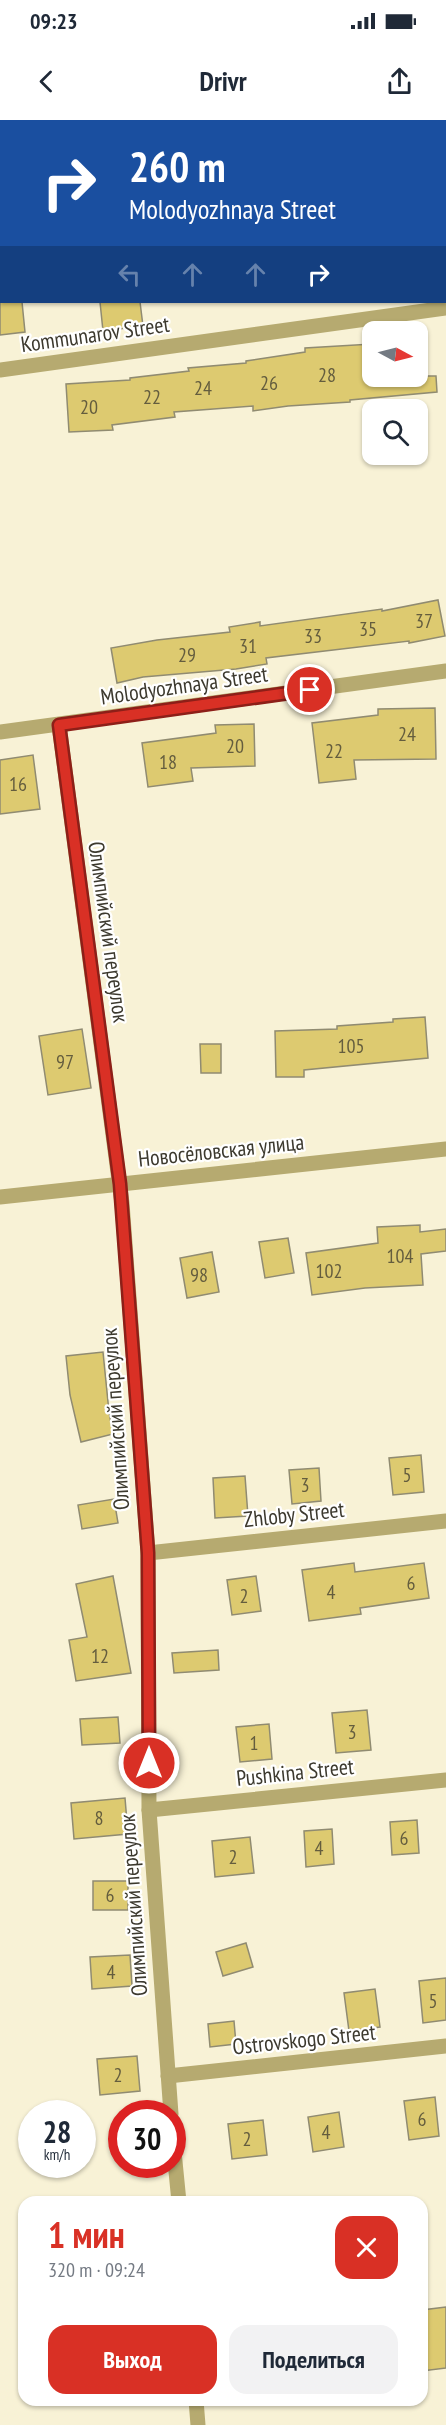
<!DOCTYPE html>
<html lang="ru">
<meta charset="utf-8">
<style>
:root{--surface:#fff;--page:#f2f2f3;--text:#1f2937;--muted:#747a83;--accent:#d93025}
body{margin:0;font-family:"PT Sans Narrow",sans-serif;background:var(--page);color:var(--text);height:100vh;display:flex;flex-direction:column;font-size:22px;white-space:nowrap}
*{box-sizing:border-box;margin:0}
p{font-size:20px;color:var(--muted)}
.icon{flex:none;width:33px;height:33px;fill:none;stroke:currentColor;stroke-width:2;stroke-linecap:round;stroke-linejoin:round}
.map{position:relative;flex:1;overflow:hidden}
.sheet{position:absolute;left:18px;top:2076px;width:410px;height:210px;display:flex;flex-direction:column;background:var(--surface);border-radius:18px;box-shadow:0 2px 4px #0004}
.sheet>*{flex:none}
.hud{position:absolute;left:0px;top:0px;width:447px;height:183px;box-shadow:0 2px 4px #0004;background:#1a4fa0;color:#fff;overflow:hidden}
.needle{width:39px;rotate:97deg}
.fabs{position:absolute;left:362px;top:201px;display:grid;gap:12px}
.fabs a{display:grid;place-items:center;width:66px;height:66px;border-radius:12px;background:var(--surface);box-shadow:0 2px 4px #0004;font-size:30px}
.speed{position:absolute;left:18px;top:1980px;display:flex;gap:12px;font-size:30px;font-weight:700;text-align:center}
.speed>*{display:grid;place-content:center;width:78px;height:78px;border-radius:50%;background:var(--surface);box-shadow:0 2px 4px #0004;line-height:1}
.speed small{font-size:15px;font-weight:400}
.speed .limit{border:9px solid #d22;background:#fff;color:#111}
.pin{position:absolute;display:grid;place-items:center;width:51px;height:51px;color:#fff;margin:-26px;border:3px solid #fff;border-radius:50%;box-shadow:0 2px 6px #0007}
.me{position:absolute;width:66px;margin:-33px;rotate:0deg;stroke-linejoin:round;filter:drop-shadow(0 0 4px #0008)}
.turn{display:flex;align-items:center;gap:21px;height:126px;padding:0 30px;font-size:27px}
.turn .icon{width:78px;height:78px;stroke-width:2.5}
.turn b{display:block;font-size:42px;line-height:51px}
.lanes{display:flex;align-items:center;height:57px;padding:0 30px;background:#0003;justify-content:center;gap:30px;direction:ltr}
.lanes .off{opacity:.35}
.round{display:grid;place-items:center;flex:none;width:63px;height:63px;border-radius:18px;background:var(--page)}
.overview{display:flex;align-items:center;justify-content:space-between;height:102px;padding:0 30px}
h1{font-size:36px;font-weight:600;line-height:45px;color:var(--accent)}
.button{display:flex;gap:12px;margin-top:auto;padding:12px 30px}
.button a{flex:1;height:69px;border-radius:18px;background:var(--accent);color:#fff;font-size:24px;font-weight:600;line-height:69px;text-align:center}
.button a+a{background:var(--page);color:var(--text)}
.status{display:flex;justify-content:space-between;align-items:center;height:42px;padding:0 30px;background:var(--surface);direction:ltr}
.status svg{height:16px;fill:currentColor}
header{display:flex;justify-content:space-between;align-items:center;height:78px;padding:0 30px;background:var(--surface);font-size:27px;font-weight:600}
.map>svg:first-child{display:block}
</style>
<div class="status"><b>09:23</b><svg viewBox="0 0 49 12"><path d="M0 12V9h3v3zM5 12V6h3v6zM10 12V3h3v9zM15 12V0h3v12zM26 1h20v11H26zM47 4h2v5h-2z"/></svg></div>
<header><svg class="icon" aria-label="back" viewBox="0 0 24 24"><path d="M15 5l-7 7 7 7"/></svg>Drivr<svg class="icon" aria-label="share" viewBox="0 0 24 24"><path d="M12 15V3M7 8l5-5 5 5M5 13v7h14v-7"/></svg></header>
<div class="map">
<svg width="446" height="2305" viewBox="0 0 446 2305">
<rect width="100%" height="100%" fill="#f8f2d6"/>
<g fill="#ddca70" stroke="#908b71" stroke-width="1.5">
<polygon points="0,182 22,182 25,212 0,215"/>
<polygon points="100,182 140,182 143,206 103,211"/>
<polygon points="372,224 372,256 436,256 437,272 350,280 350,282 288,286 253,291 253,286 174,292 175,297 112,305 113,310 69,312 66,264 130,260 130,258 189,251 188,248 246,243 246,241 305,232 305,228"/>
<polygon points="438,480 445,516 409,523 409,521 266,538 267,544 236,549 143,557 117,563 111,528 157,520 230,512 229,507 260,502 260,506 382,489 382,491"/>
<polygon points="435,588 436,639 354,640 356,659 319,663 312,603 378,595 378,589"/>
<polygon points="254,604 255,646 191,648 193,661 148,667 142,623 216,613 215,605"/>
<polygon points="33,635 40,689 0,694 0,640"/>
<polygon points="425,897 428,938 304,950 304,957 276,957 275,911 337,909 337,906 393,902 393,899"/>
<polygon points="82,909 91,968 48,975 39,916"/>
<polygon points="200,924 221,924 221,953 201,953"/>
<polygon points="420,1105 420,1112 446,1109 446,1131 421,1134 423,1165 365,1168 312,1175 306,1133 378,1123 377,1107"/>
<polygon points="288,1118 294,1153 265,1158 259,1122"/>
<polygon points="212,1132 219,1172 187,1178 180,1138"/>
<polygon points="103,1232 109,1292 113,1314 81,1322 70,1275 66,1236"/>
<polygon points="421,1335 424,1372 393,1375 389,1338"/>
<polygon points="319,1348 321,1381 292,1384 289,1350"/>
<polygon points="245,1356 248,1396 215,1398 213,1358"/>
<polygon points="114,1379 118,1403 82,1409 78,1385"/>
<polygon points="354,1443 355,1452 424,1443 429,1478 360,1488 361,1494 309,1501 302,1450"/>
<polygon points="113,1456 131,1553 76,1561 69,1520 87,1517 76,1464"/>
<polygon points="256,1456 261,1491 232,1495 227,1460"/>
<polygon points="218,1530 219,1550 174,1553 172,1533"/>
<polygon points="367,1590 371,1630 336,1633 332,1593"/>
<polygon points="118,1597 120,1623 82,1625 80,1599"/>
<polygon points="269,1604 272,1639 240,1642 236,1607"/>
<polygon points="125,1678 128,1714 74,1719 71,1683"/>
<polygon points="417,1700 419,1733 392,1735 390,1702"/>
<polygon points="332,1709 334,1744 306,1747 304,1711"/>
<polygon points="250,1717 254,1753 215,1757 212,1721"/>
<rect x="93" y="1761" width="35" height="29"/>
<polygon points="246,1823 253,1847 223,1856 216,1832"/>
<polygon points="130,1835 132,1866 92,1869 90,1837"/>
<polygon points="446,1858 446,1900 423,1903 419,1861"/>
<polygon points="375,1869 380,1907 349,1911 344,1873"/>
<polygon points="234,1901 236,1924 210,1927 208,1904"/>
<polygon points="137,1936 140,1971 100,1975 97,1939"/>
<polygon points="435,1977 439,2016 409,2020 404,1981"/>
<polygon points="339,1992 344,2027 313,2032 308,1997"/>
<polygon points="263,2000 267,2035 232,2039 228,2004"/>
<polygon points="446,2187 446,2248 422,2251 422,2190"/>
</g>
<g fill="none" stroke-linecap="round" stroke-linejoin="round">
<g stroke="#b6aa70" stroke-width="15">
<polyline points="0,250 446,188"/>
<polyline points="59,605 122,1083 148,1433 149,1690 171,1994"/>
<polyline points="0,612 446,551"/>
<polyline points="0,1077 446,1029"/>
<polyline points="148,1433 446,1401"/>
<polyline points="149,1690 446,1660"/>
<polyline points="168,1956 446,1926"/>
<polyline points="172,2011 179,2082"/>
<polyline points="196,2280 198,2305"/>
</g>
</g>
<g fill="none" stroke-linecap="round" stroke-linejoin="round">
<defs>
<polyline id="route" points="149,1643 148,1433 120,1064 59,605 310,570"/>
</defs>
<use href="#route" stroke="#8d1f18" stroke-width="15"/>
<use href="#route" stroke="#d93025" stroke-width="10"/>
</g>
<g text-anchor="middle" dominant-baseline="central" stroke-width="4.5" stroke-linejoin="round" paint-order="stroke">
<g font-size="20" fill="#645d3e">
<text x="327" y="255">28</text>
<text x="269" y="263">26</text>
<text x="203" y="268">24</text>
<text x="152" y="277">22</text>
<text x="89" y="287">20</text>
<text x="424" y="501">37</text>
<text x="368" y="509">35</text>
<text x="313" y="516">33</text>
<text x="248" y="526">31</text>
<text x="187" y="535">29</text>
<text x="407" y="614">24</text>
<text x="235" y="626">20</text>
<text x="334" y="631">22</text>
<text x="168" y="642">18</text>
<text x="18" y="664">16</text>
<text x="351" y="926">105</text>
<text x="65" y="942">97</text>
<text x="400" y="1136">104</text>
<text x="329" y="1151">102</text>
<text x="199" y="1155">98</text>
<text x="407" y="1355">5</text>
<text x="305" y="1365">3</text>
<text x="411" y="1463">6</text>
<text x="331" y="1472">4</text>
<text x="244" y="1476">2</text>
<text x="100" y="1536">12</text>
<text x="352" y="1612">3</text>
<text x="254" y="1623">1</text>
<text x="99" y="1698">8</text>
<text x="404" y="1718">6</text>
<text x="319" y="1728">4</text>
<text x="233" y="1737">2</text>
<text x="110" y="1775">6</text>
<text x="111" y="1852">4</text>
<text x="433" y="1881">5</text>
<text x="118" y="1955">2</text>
<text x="422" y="1999">6</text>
<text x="326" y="2012">4</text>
<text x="247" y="2019">2</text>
</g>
<g font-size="22" fill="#3c392e" stroke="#fff">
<text transform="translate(95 214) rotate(-8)">Kommunarov Street</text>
<text transform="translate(184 565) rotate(-8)">Molodyozhnaya Street</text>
<text transform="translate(109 812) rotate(82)">Олимпийский переулок</text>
<text transform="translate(221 1030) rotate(-6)">Новосёловская улица</text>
<text transform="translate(115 1299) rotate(-94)">Олимпийский переулок</text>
<text transform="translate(294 1394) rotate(-6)">Zhloby Street</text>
<text transform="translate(295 1652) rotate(-6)">Pushkina Street</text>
<text transform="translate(133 1785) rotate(-94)">Олимпийский переулок</text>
<text transform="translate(304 1919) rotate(-6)">Ostrovskogo Street</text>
</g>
</g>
</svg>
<div class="fabs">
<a><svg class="needle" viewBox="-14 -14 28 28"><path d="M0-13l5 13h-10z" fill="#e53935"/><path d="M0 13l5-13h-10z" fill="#747a83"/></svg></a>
<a><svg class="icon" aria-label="search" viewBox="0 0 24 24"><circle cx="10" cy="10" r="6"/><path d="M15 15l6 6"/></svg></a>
</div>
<div class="speed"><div>28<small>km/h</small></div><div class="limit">30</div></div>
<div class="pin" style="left:310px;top:570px;background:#d93025"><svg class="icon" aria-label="arrive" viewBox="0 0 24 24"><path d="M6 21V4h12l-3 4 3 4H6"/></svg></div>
<svg class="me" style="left:149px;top:1643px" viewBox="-20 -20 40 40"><circle r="17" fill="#d93025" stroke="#fff" stroke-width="3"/><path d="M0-11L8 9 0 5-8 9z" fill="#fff"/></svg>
<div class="hud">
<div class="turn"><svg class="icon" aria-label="right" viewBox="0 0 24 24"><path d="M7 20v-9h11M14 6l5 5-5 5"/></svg><div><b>260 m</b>Molodyozhnaya Street</div></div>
<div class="lanes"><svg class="icon off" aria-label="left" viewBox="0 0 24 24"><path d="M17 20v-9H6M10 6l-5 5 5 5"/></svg><svg class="icon off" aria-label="ahead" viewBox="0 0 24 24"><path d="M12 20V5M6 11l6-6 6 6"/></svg><svg class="icon off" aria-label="ahead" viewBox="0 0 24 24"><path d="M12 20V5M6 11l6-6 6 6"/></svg><svg class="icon" aria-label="right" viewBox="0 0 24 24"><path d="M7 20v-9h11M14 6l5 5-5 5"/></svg></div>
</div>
<section class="sheet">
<div class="overview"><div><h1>1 мин</h1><p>320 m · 09:24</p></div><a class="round" style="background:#d93025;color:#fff"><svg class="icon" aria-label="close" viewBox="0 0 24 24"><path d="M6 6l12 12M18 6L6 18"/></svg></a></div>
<div class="button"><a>Выход</a><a>Поделиться</a></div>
</section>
</div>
